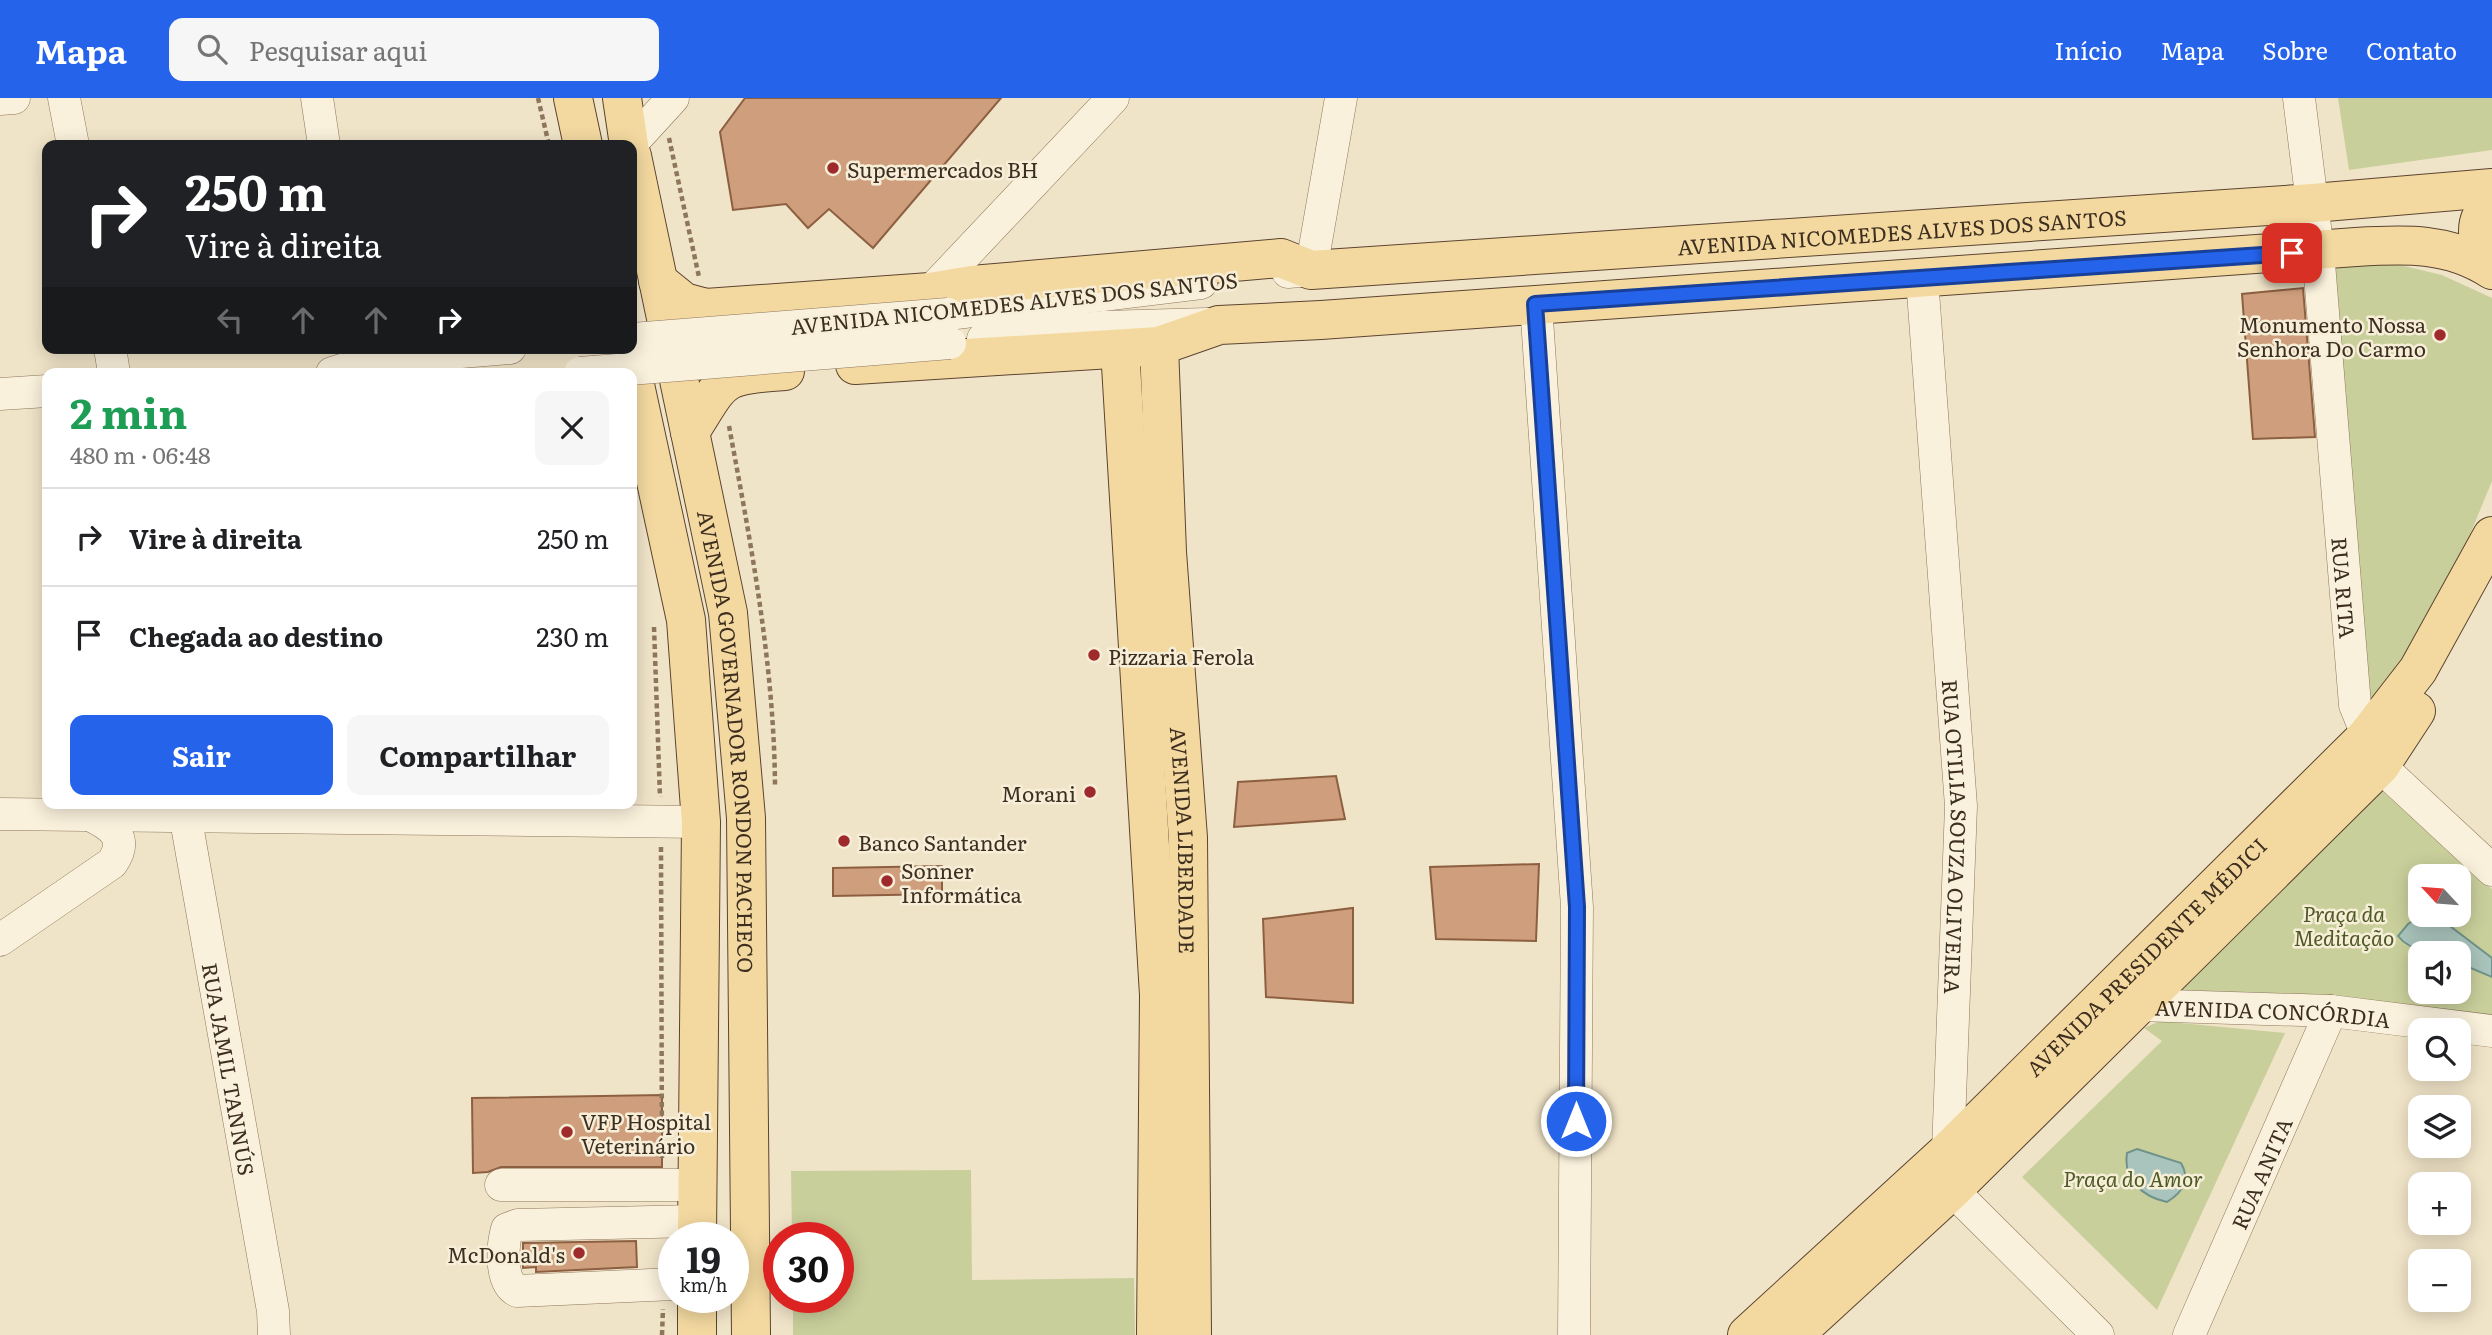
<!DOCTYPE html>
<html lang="pt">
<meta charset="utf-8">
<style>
:root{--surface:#fff;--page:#f6f6f6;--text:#202124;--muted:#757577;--line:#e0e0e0;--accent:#2563eb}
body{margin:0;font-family:Literata,serif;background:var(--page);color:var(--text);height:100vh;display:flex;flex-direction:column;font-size:26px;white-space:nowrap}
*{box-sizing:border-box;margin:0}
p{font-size:23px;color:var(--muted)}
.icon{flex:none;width:38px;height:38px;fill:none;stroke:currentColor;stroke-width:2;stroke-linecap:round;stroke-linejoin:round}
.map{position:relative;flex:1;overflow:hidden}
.side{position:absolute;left:42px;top:270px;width:595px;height:441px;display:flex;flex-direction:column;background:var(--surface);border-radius:14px;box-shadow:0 4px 18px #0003}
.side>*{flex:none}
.top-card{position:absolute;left:42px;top:42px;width:595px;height:214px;border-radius:14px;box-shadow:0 4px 18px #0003;background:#202124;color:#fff;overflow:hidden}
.needle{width:46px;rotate:296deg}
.fabs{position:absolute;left:2408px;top:766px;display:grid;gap:14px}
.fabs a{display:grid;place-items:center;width:63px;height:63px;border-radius:14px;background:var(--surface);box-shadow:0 4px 18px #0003;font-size:35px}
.speed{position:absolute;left:658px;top:1124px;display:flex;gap:14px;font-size:35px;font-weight:700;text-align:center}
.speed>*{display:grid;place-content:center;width:91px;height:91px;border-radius:50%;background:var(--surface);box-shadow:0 4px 18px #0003;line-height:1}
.speed small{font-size:18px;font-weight:400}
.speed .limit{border:10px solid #d22;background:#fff;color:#111}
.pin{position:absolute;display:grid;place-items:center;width:60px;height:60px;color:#fff;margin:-30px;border-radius:14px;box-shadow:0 4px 10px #0006}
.me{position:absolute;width:77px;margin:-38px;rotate:0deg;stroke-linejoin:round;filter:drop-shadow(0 0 5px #0008)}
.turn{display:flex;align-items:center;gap:24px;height:147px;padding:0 28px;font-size:32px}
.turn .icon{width:91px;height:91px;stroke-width:2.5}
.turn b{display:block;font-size:49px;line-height:60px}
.lanes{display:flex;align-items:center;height:66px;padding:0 28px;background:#0003;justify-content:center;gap:35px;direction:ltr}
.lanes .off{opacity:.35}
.round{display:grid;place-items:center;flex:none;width:74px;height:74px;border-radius:14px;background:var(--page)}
.overview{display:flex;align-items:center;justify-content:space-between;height:119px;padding:0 28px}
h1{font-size:42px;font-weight:700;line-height:52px;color:#1e9e55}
.action{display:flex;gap:14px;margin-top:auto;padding:14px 28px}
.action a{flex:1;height:80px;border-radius:14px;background:var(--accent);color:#fff;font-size:28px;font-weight:700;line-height:80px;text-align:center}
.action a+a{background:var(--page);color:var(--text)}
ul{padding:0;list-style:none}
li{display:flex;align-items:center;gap:21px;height:98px;padding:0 28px;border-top:2px solid var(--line)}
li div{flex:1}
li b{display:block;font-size:26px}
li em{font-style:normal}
header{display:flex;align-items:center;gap:42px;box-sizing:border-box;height:98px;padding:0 35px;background:var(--accent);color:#fff}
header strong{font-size:33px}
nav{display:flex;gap:38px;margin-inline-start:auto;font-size:24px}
.search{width:490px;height:63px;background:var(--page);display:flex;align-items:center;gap:18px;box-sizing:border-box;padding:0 24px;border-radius:14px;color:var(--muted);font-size:26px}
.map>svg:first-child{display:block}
</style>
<header>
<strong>Mapa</strong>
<div class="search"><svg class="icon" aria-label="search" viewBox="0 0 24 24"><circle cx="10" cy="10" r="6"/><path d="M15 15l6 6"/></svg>Pesquisar aqui</div>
<nav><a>Início</a><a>Mapa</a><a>Sobre</a><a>Contato</a></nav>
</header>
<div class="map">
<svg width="2492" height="1237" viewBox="0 0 2492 1237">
<rect width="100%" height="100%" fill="#f0e4c8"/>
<g fill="#c9cf9b" fill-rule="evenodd">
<polygon points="2338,0 2492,0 2492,52 2349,72"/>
<polygon points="2396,166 2442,177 2492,200 2492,383 2462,456 2411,554 2373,600 2367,595 2335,168"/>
<path d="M2377,688L2492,791V922L2154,899ZM2420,779H2459V817H2420ZM2420,856H2459V894H2420Z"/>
<polygon points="2160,923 2285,935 2157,1212 2022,1079 2162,943 2144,930"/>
<polygon points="971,1072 972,1182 1134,1180 1135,1237 793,1237 793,1199 838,1199 838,1139 792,1139 791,1073"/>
</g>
<g fill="#a9c4bc" stroke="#6f938a" stroke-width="2">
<path d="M2422,817L2438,819L2492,860V879L2459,865V856C2439,856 2411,855 2398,838L2408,826Z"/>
<path d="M2137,1051L2181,1065C2191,1082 2183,1094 2167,1104C2143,1099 2123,1082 2127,1055Z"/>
</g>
<g fill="#cf9f7d" stroke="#8d5f41" stroke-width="2">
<polygon points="745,0 1001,0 873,150 829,111 808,130 786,106 733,112 720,34"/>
<polygon points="2303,190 2315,339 2253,341 2242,196"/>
<polygon points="1336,678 1345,721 1234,729 1238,684"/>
<polygon points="1539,766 1536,843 1436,841 1430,769"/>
<polygon points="942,768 942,796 833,798 833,770"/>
<polygon points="1353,810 1353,905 1266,899 1263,821"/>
<polygon points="662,997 662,1069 501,1069 488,1074 473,1075 472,1000"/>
<polygon points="636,1143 637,1169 536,1174 536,1169 523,1170 523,1145"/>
</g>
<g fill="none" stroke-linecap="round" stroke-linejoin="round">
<defs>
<g id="minor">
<polyline points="64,0 73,47"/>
<polyline points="317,0 324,47"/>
<path id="s1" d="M2299,0L2318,153L2355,607L2380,668L2492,772"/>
<polyline points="0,1 14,0"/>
<polyline points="630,47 673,0"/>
<polyline points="1288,174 1311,172 1341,0"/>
<path id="s2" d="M1922,180L1961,708L1948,1053L1952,1092L2098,1237"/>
<polyline points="930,194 1113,0"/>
<polyline points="1536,206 1577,809 1574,1237"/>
<polyline points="948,216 1201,185"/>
<polyline points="983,241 1104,229 1207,226"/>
<polyline points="110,250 114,275"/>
<polyline points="332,275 377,261 510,250"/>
<polyline points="0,296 47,293"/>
<path id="s3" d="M183,705L273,1213L274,1237"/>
<polyline points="0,716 701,724"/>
<path d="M0,842L112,765C129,740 113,728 90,717"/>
<path id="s4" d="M2137,907L2331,913L2492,933"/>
<polyline points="501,1087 697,1087"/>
<path d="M674,1186L517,1193C500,1184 502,1149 507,1131L518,1127L697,1123"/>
<path id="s5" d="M2189,1237L2331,913"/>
</g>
<g id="major">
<polyline points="573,0 583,47"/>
<polyline points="622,0 629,47"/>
<path id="s6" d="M632,58L728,515L746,720L751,1237"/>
<path d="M2492,106C2470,122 2477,149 2492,167"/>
<path id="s7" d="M658,183L684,204L706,210L930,194L972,187L1281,160L1311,172L2313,105L2492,90"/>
<path id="s8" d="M1159,248L1167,454L1188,740L1192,1237"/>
<polyline points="627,250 686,522 701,724 697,1139"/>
<polyline points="1120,251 1159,897 1156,1237"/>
<path d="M855,267L1159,248L1219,227L1321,222L2356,149C2405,146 2449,144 2492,172"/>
<path d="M690,334C725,279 718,278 785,273"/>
<polyline points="697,1199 697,1237"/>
<path id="s9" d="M1747,1237L1948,1053L2366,639L2418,572L2492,438"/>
<polyline points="1794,1237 1952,1092 2380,668 2416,613"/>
</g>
</defs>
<use href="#minor" stroke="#8d765c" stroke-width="33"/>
<use href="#major" stroke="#5b4430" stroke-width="40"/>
<g stroke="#8d765c" stroke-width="4.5" stroke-dasharray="5 3.5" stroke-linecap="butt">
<polyline points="538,0 549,47"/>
<polyline points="669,40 699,179"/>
<path d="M729,328C751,446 774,567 775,687"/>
<polyline points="654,529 660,699"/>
<polyline points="661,749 662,1063"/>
<polyline points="662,1237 663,1211"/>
</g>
<use href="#minor" stroke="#faf1dc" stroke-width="32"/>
<use href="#major" stroke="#f3d9a0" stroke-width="38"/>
<defs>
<g id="minor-bridge">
<polyline points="632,241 948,216"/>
<polyline points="580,275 950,245"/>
</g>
</defs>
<use href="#minor-bridge" stroke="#8d765c" stroke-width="33" stroke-linecap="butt"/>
<use href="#minor-bridge" stroke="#faf1dc" stroke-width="32"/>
</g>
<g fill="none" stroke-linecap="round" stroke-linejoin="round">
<defs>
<polyline id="route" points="1576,1023 1577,809 1535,206 2292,155"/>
</defs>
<use href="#route" stroke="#184099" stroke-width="18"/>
<use href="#route" stroke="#2563eb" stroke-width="12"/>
</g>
<g fill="#9e2a2b" stroke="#f7eed8" stroke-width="2.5">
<circle cx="833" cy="70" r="7"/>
<circle cx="2440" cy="237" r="7"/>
<circle cx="1094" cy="557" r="7"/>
<circle cx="1090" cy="694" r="7"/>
<circle cx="844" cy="743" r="7"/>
<circle cx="887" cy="783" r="7"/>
<circle cx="567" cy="1034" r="7"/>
<circle cx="579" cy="1155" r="7"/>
</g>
<g text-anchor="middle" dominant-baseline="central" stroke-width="5" stroke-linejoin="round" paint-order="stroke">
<g font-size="21" fill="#3d2e20" stroke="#f7eed8" text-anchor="start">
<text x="847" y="70">Supermercados BH</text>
<text x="2426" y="225" text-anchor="end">Monumento Nossa<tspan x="2426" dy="24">Senhora Do Carmo</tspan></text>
<text x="1108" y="557">Pizzaria Ferola</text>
<text x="1076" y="694" text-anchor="end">Morani</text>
<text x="858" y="743">Banco Santander</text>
<text x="901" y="771">Sonner<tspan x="901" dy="24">Informática</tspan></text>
<text x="581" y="1022">VFP Hospital<tspan x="581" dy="24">Veterinário</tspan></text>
<text x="565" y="1155" text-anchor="end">McDonald's</text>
</g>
<g font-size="21" fill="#3d2e20" stroke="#f7eed8">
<text stroke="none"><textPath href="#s7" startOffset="1258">AVENIDA NICOMEDES ALVES DOS SANTOS</textPath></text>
<text transform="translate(1014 204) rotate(-6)">AVENIDA NICOMEDES ALVES DOS SANTOS</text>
<text stroke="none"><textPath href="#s1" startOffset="492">RUA RITA</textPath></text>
<text stroke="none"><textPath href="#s6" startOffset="595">AVENIDA GOVERNADOR RONDON PACHECO</textPath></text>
<text stroke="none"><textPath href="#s2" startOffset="560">RUA OTILIA SOUZA OLIVEIRA</textPath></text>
<text stroke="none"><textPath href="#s8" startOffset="495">AVENIDA LIBERDADE</textPath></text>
<text stroke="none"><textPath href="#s9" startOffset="550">AVENIDA PRESIDENTE MÉDICI</textPath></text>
<text stroke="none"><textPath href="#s4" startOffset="136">AVENIDA CONCÓRDIA</textPath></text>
<text stroke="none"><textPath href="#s3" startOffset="270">RUA JAMIL TANNÚS</textPath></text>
<text stroke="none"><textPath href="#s5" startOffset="177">RUA ANITA</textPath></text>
</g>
<g font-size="21" font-style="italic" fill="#4d5a26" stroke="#f7eed8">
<text x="2344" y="814">Praça da<tspan x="2344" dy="24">Meditação</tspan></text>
<text x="2133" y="1079">Praça do Amor</text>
</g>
</g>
</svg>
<div class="fabs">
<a><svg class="needle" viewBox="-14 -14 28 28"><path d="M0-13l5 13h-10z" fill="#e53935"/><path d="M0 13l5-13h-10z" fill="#757577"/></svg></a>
<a><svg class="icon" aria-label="sound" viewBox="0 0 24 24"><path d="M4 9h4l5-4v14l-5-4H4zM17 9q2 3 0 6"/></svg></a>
<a><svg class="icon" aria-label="search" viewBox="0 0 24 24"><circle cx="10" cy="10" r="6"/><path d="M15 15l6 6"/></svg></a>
<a><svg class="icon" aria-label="layers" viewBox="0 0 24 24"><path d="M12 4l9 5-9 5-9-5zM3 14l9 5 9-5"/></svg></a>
<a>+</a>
<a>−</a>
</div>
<div class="speed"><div>19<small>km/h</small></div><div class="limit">30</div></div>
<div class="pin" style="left:2292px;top:155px;background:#d93025"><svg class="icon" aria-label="arrive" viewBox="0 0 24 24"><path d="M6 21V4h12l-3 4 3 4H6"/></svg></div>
<svg class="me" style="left:1576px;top:1023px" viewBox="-20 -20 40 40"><circle r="17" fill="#2563eb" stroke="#fff" stroke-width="3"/><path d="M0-11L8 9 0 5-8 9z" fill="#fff"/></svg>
<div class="top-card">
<div class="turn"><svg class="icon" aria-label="right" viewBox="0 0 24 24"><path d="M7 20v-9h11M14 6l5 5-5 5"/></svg><div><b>250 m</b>Vire à direita</div></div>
<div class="lanes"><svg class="icon off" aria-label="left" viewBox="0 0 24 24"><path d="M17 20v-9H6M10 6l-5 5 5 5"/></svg><svg class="icon off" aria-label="ahead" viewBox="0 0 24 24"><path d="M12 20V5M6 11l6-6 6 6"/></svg><svg class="icon off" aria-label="ahead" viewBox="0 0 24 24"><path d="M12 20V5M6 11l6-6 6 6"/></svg><svg class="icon" aria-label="right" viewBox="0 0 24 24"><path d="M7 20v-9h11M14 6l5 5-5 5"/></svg></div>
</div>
<section class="side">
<div class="overview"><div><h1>2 min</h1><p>480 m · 06:48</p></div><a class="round"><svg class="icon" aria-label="close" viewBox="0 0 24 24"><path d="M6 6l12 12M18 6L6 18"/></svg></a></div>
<ul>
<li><svg class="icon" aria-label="right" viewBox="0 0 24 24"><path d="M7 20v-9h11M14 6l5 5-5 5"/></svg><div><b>Vire à direita</b></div><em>250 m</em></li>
<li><svg class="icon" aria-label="arrive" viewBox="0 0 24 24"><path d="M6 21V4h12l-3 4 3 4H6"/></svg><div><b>Chegada ao destino</b></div><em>230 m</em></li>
</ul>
<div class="action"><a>Sair</a><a>Compartilhar</a></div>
</section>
</div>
